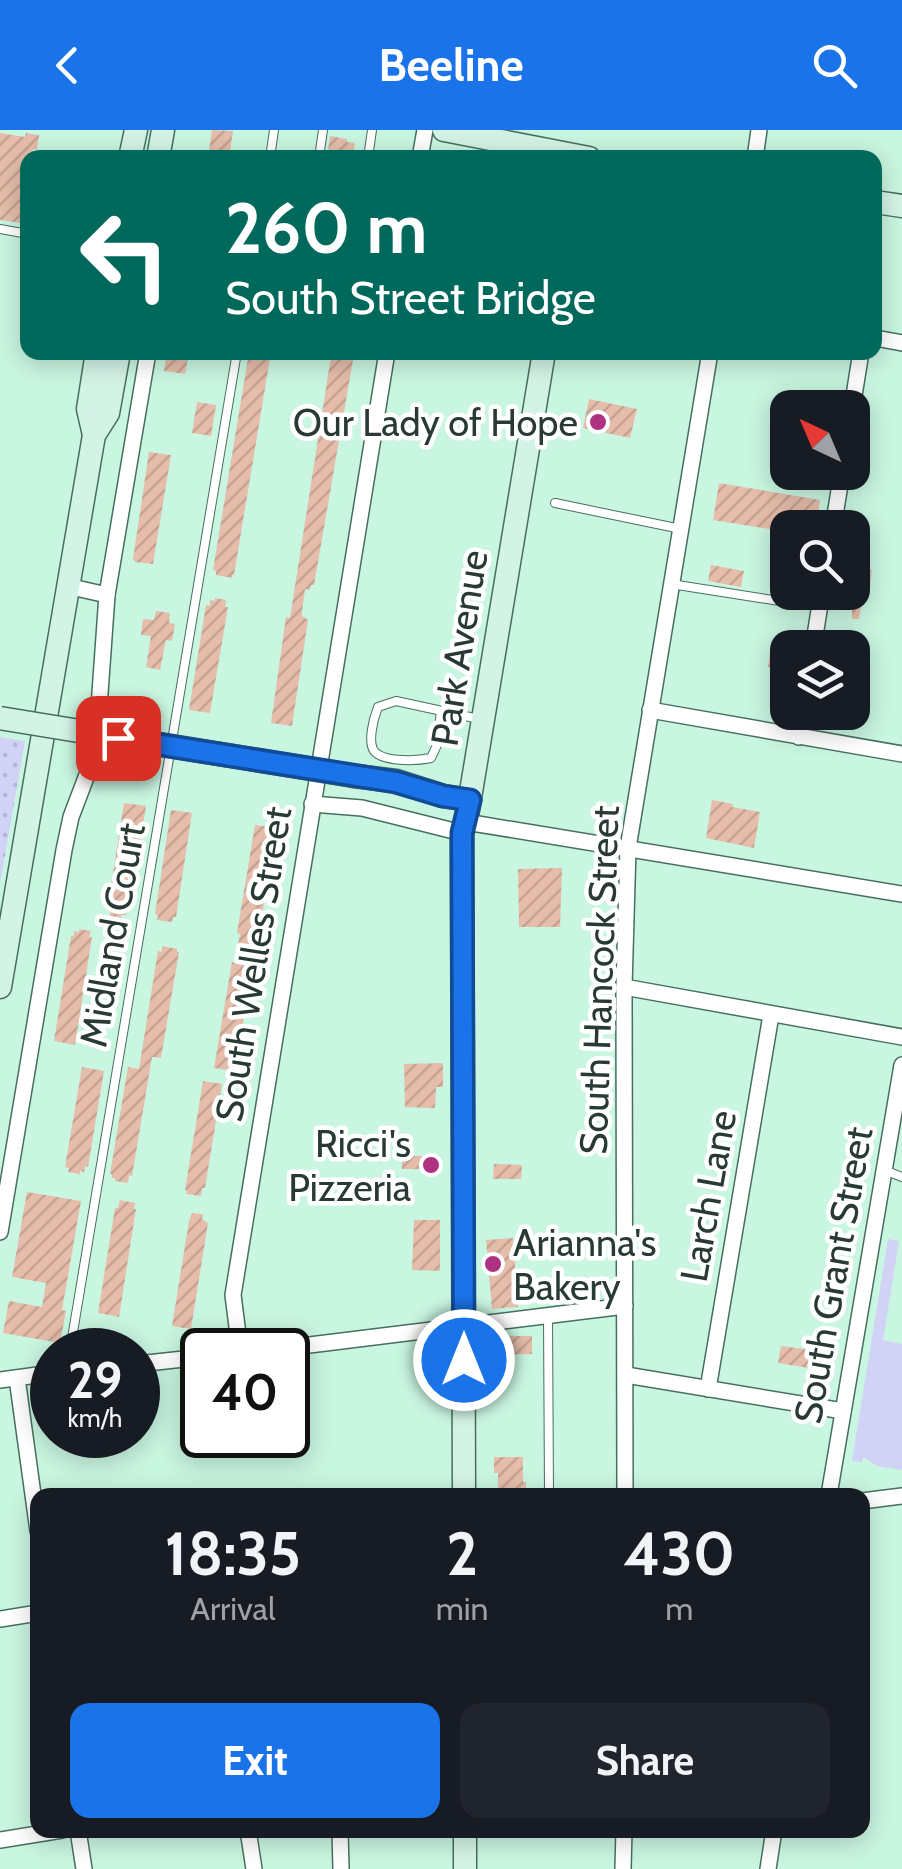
<!DOCTYPE html>
<style>
:root{--surface:#171b24;--page:#20242c;--text:#f1f3f6;--muted:#9ea1a6;--accent:#1a73e8}
body{margin:0;font-family:Cabin,sans-serif;background:var(--page);color:var(--text);height:100vh;display:flex;flex-direction:column;font-size:38px;white-space:nowrap}
*{box-sizing:border-box;margin:0}
p{font-size:32px;color:var(--muted)}
.icon{flex:none;width:55px;height:55px;fill:none;stroke:currentColor;stroke-width:2;stroke-linecap:round;stroke-linejoin:round}
.map{position:relative;flex:1;overflow:hidden}
.panel{position:absolute;left:30px;top:1358px;width:840px;height:350px;display:flex;flex-direction:column;background:var(--surface);border-radius:20px;box-shadow:0 5px 25px #0003}
.panel>*{flex:none}
.top-card{position:absolute;left:20px;top:20px;width:862px;height:210px;border-radius:20px;box-shadow:0 5px 25px #0003;background:#00695c;color:#fff;overflow:hidden}
.needle{width:65px;rotate:316deg}
.controls{position:absolute;left:770px;top:260px;display:grid;gap:20px}
.controls a{display:grid;place-items:center;width:100px;height:100px;border-radius:20px;background:var(--surface);box-shadow:0 5px 25px #0003;font-size:50px}
.speed{position:absolute;left:30px;top:1198px;display:flex;gap:20px;font-size:50px;font-weight:700;text-align:center}
.speed>*{display:grid;place-content:center;width:130px;height:130px;border-radius:50%;background:var(--surface);box-shadow:0 5px 25px #0003;line-height:1}
.speed small{font-size:25px;font-weight:400}
.speed .limit{border:5px solid #111;border-radius:15px;background:#fff;color:#111}
.pin{position:absolute;display:grid;place-items:center;width:85px;height:85px;color:#fff;margin:-42px;border-radius:20px;box-shadow:0 5px 15px #0006}
.me{position:absolute;width:110px;margin:-55px;rotate:0deg;stroke-linejoin:round;filter:drop-shadow(0 0 8px #0008)}
.turn{display:flex;align-items:center;gap:35px;height:210px;padding:0 40px;font-size:45px}
.turn .icon{width:130px;height:130px;stroke-width:2.5}
.turn b{display:block;font-size:70px;line-height:85px}
.eta{display:flex;justify-content:space-evenly;align-items:center;height:170px;text-align:center}
.eta b{font-size:60px;font-weight:800;line-height:70px}
.button{display:flex;gap:20px;margin-top:auto;padding:20px 40px}
.button a{flex:1;height:115px;border-radius:20px;background:var(--accent);color:#fff;font-size:40px;font-weight:800;line-height:115px;text-align:center}
.button a+a{background:var(--page);color:var(--text)}
header{display:flex;justify-content:space-between;align-items:center;height:130px;padding:0 40px;background:var(--accent);color:#fff;font-size:45px;font-weight:800}
.map>svg:first-child{display:block}
</style>
<header><svg class="icon" aria-label="back" viewBox="0 0 24 24"><path d="M15 5l-7 7 7 7"/></svg>Beeline<svg class="icon" aria-label="search" viewBox="0 0 24 24"><circle cx="10" cy="10" r="6"/><path d="M15 15l6 6"/></svg></header>
<div class="map">
<svg width="902" height="1739" viewBox="0 0 902 1739">
<defs>
<pattern id="park-dots" width="8" height="8" patternUnits="userSpaceOnUse" patternTransform="scale(2.5)"><rect width="8" height="8" fill="#d2d2f7"/><path d="M2 2h.1M6 6h.1" fill="none" stroke="#b4b5d4" stroke-width="1.8" stroke-linecap="round"/></pattern>
<pattern id="building-hatch" width="6" height="6" patternUnits="userSpaceOnUse" patternTransform="scale(2.5)"><rect width="6" height="6" fill="#e6bdaa"/><path d="M-1 1l2-2M0 6l6-6M5 7l2-2" fill="none" stroke="#c5a393"/></pattern>
</defs>
<rect width="100%" height="100%" fill="#c9f6e1"/>
<polygon fill="#d2d2f7" points="888,1109 899,1111 883,1210 902,1214 902,1340 877,1336 863,1327 862,1332 852,1331"/>
<polygon fill="url(#park-dots)" points="0,607 25,611 0,754"/>
<g fill="url(#building-hatch)">
<polygon points="212,0 233,1 229,28 208,28"/>
<polygon points="0,3 25,7 26,3 39,5 37,20 33,19 32,28 28,28 28,52 21,93 0,90"/>
<polygon points="330,6 347,9 347,12 355,13 352,28 327,28"/>
<polygon points="167,222 189,222 185,244 164,241"/>
<polygon points="249,222 271,222 234,445 232,445 232,448 216,445 216,441 213,440"/>
<polygon points="334,222 347,222 347,225 350,225 350,229 353,230 314,455 311,455 310,460 305,459 302,482 302,486 308,490 292,596 271,593 286,487 290,488 331,226 334,226"/>
<polygon points="589,269 637,279 630,308 583,298"/>
<polygon points="197,272 216,275 211,306 192,303"/>
<polygon points="149,322 171,325 153,434 135,432 133,429"/>
<polygon points="719,353 820,370 816,398 788,398 788,402 713,390"/>
<polygon points="711,435 744,441 741,457 708,451"/>
<polygon points="852,437 872,440 870,453 865,452 859,489 852,489 852,474 832,471 833,462 852,462"/>
<polygon points="215,468 226,470 225,477 228,477 210,583 189,580 206,475 210,476 210,470 215,471"/>
<polygon points="156,481 170,483 169,493 175,494 172,511 166,510 160,540 146,537 151,506 141,505 143,489 154,490"/>
<polygon points="771,516 788,518 788,540 768,537"/>
<polygon points="712,670 733,674 732,677 760,682 754,718 706,708"/>
<polygon points="124,673 146,676 129,780 127,780 126,785 121,785 121,788 110,786 110,781 107,781"/>
<polygon points="171,680 192,683 176,787 173,787 172,792 157,790 158,785 155,784"/>
<polygon points="255,695 277,698 259,802 256,802 255,807 251,807 247,831 253,834 235,941 214,938 232,832 235,833 240,804 237,803"/>
<polygon points="562,738 560,797 519,797 518,739"/>
<polygon points="79,799 91,801 89,807 92,807 75,915 54,911 71,806 74,806 74,801 79,802"/>
<polygon points="162,816 177,819 177,822 179,822 161,928 152,927 132,1046 129,1045 128,1053 115,1051 115,1048 112,1048 112,1044 110,1044 128,937 139,939 158,821 162,822"/>
<polygon points="443,933 443,957 436,957 435,978 405,977 404,934"/>
<polygon points="82,937 104,941 88,1037 85,1036 84,1042 80,1041 80,1044 68,1042 69,1038 65,1037"/>
<polygon points="203,951 222,954 205,1058 202,1058 201,1066 186,1064 187,1060 185,1060"/>
<rect x="402" y="1026" width="38" height="13"/>
<polygon points="494,1034 522,1035 521,1049 493,1049"/>
<polygon points="27,1062 81,1071 62,1180 66,1181 60,1213 3,1203 9,1171 42,1177 46,1153 12,1147"/>
<polygon points="120,1070 135,1073 134,1079 136,1079 119,1187 98,1183 115,1078 118,1078"/>
<polygon points="192,1083 203,1084 202,1089 208,1093 191,1199 172,1196 189,1091"/>
<polygon points="414,1090 440,1090 440,1141 412,1140"/>
<polygon points="513,1108 518,1177 492,1179 486,1110"/>
<polygon points="500,1206 532,1206 532,1224 500,1225"/>
<polygon points="781,1216 819,1221 815,1239 778,1233"/>
<polygon points="494,1327 523,1327 523,1352 526,1352 526,1365 498,1365 498,1343 494,1343"/>
</g>
<g fill="none" stroke-linecap="round" stroke-linejoin="round">
<defs>
<g id="lane">
<polyline points="270,28 274,0"/>
<polyline points="319,28 323,0"/>
<polyline points="368,28 372,0"/>
<polyline points="0,99 28,104"/>
<polyline points="555,373 681,399"/>
<polyline points="671,454 792,473"/>
<path d="M441,581L437,615L431,628C417,631 387,632 376,623C366,615 374,587 378,577L396,571L479,589"/>
<polyline points="884,1040 902,1047"/>
<polyline points="548,1185 549,1365"/>
<polyline points="70,1220 237,222"/>
</g>
<g id="street">
<polyline points="420,28 425,0"/>
<polyline points="755,28 759,0"/>
<polyline points="875,208 902,213"/>
<polyline points="852,278 861,222"/>
<polyline points="833,398 842,342"/>
<polyline points="67,456 107,465"/>
<polyline points="813,518 822,462"/>
<polyline points="650,580 902,624"/>
<polyline points="799,607 803,582"/>
<polyline points="312,674 362,678 462,703"/>
<polyline points="466,692 902,764"/>
<polyline points="624,857 902,907"/>
<polyline points="0,1102 64,720 71,687 93,629 98,591 107,465 148,222"/>
<polyline points="240,1220 233,1165 387,222"/>
<polyline points="269,1220 625,1176"/>
<polyline points="138,1234 202,1227"/>
<polyline points="626,1245 843,1281"/>
<polyline points="17,1248 38,1401"/>
<polyline points="0,1250 52,1243"/>
<polyline points="708,1259 771,885"/>
<polyline points="625,1365 624,857 628,718 710,222"/>
<polyline points="829,1365 902,935"/>
<polyline points="862,1371 902,1366"/>
<polyline points="0,1489 38,1483"/>
<polyline points="78,1700 84,1739"/>
<polyline points="248,1700 254,1739"/>
<polyline points="340,1700 341,1739"/>
<polyline points="0,1710 62,1700"/>
<polyline points="623,1739 624,1700"/>
<polyline points="768,1739 774,1700"/>
</g>
<g id="secondary">
<polyline points="444,0 589,28"/>
<polyline points="130,28 136,0"/>
<polyline points="158,28 163,0"/>
<polyline points="875,72 902,76"/>
<polyline points="94,305 88,279 97,222"/>
<polyline points="354,646 396,651 443,666 470,670"/>
<polyline points="0,857 94,305 108,283 119,222"/>
<polyline points="464,1365 462,703 466,692 544,222"/>
<polyline points="465,1700 465,1739"/>
</g>
</defs>
<use href="#lane" stroke="#466f5e" stroke-width="10"/>
<use href="#street" stroke="#466f5e" stroke-width="18"/>
<use href="#secondary" stroke="#466f5e" stroke-width="25"/>
<use href="#lane" stroke="#fff" stroke-width="8"/>
<use href="#street" stroke="#fff" stroke-width="15"/>
<use href="#secondary" stroke="#d4f3e7" stroke-width="22"/>
<defs>
<polyline id="secondary-bridge" points="0,588 354,646"/>
</defs>
<use href="#secondary-bridge" stroke="#466f5e" stroke-width="25" stroke-linecap="butt"/>
<use href="#secondary-bridge" stroke="#d4f3e7" stroke-width="22"/>
</g>
<g fill="none" stroke-linecap="round" stroke-linejoin="round">
<defs>
<polyline id="route" points="118,608 396,652 443,666 470,670 462,703 464,1230"/>
</defs>
<use href="#route" stroke="#114b97" stroke-width="25"/>
<use href="#route" stroke="#1a73e8" stroke-width="18"/>
</g>
<g fill="#af3181" stroke="#fff" stroke-width="4">
<circle cx="598" cy="292" r="10"/>
<circle cx="431" cy="1035" r="10"/>
<circle cx="493" cy="1134" r="10"/>
</g>
<g text-anchor="middle" dominant-baseline="central" stroke-width="9" stroke-linejoin="round" paint-order="stroke">
<g font-size="38" fill="#283a32" stroke="#fff" text-anchor="end">
<text x="578" y="292">Our Lady of Hope</text>
<text x="411" y="1013">Ricci's<tspan x="411" dy="44">Pizzeria</tspan></text>
<text x="513" y="1112" text-anchor="start">Arianna's<tspan x="513" dy="44">Bakery</tspan></text>
</g>
<g font-size="38" fill="#283a32" stroke="#fff">
<text transform="translate(459 518) rotate(-81)">Park Avenue</text>
<text transform="translate(112 805) rotate(-80)">Midland Court</text>
<text transform="translate(253 834) rotate(-81)">South Welles Street</text>
<text transform="translate(599 850) rotate(-88)">South Hancock Street</text>
<text transform="translate(708 1066) rotate(-80)">Larch Lane</text>
<text transform="translate(833 1145) rotate(-80)">South Grant Street</text>
</g>
</g>
</svg>
<div class="controls">
<a><svg class="needle" viewBox="-14 -14 28 28"><path d="M0-13l5 13h-10z" fill="#e53935"/><path d="M0 13l5-13h-10z" fill="#9ea1a6"/></svg></a>
<a><svg class="icon" aria-label="search" viewBox="0 0 24 24"><circle cx="10" cy="10" r="6"/><path d="M15 15l6 6"/></svg></a>
<a><svg class="icon" aria-label="layers" viewBox="0 0 24 24"><path d="M12 4l9 5-9 5-9-5zM3 14l9 5 9-5"/></svg></a>
</div>
<div class="speed"><div>29<small>km/h</small></div><div class="limit">40</div></div>
<div class="pin" style="left:118px;top:608px;background:#d93025"><svg class="icon" aria-label="arrive" viewBox="0 0 24 24"><path d="M6 21V4h12l-3 4 3 4H6"/></svg></div>
<svg class="me" style="left:464px;top:1230px" viewBox="-20 -20 40 40"><circle r="17" fill="#1a73e8" stroke="#fff" stroke-width="3"/><path d="M0-11L8 9 0 5-8 9z" fill="#fff"/></svg>
<div class="top-card">
<div class="turn"><svg class="icon" aria-label="left" viewBox="0 0 24 24"><path d="M17 20v-9H6M10 6l-5 5 5 5"/></svg><div><b>260 m</b>South Street Bridge</div></div>
</div>
<section class="panel">
<div class="eta">
<div><b>18:35</b><p>Arrival</p></div>
<div><b>2</b><p>min</p></div>
<div><b>430</b><p>m</p></div>
</div>
<div class="button"><a>Exit</a><a>Share</a></div>
</section>
</div>
